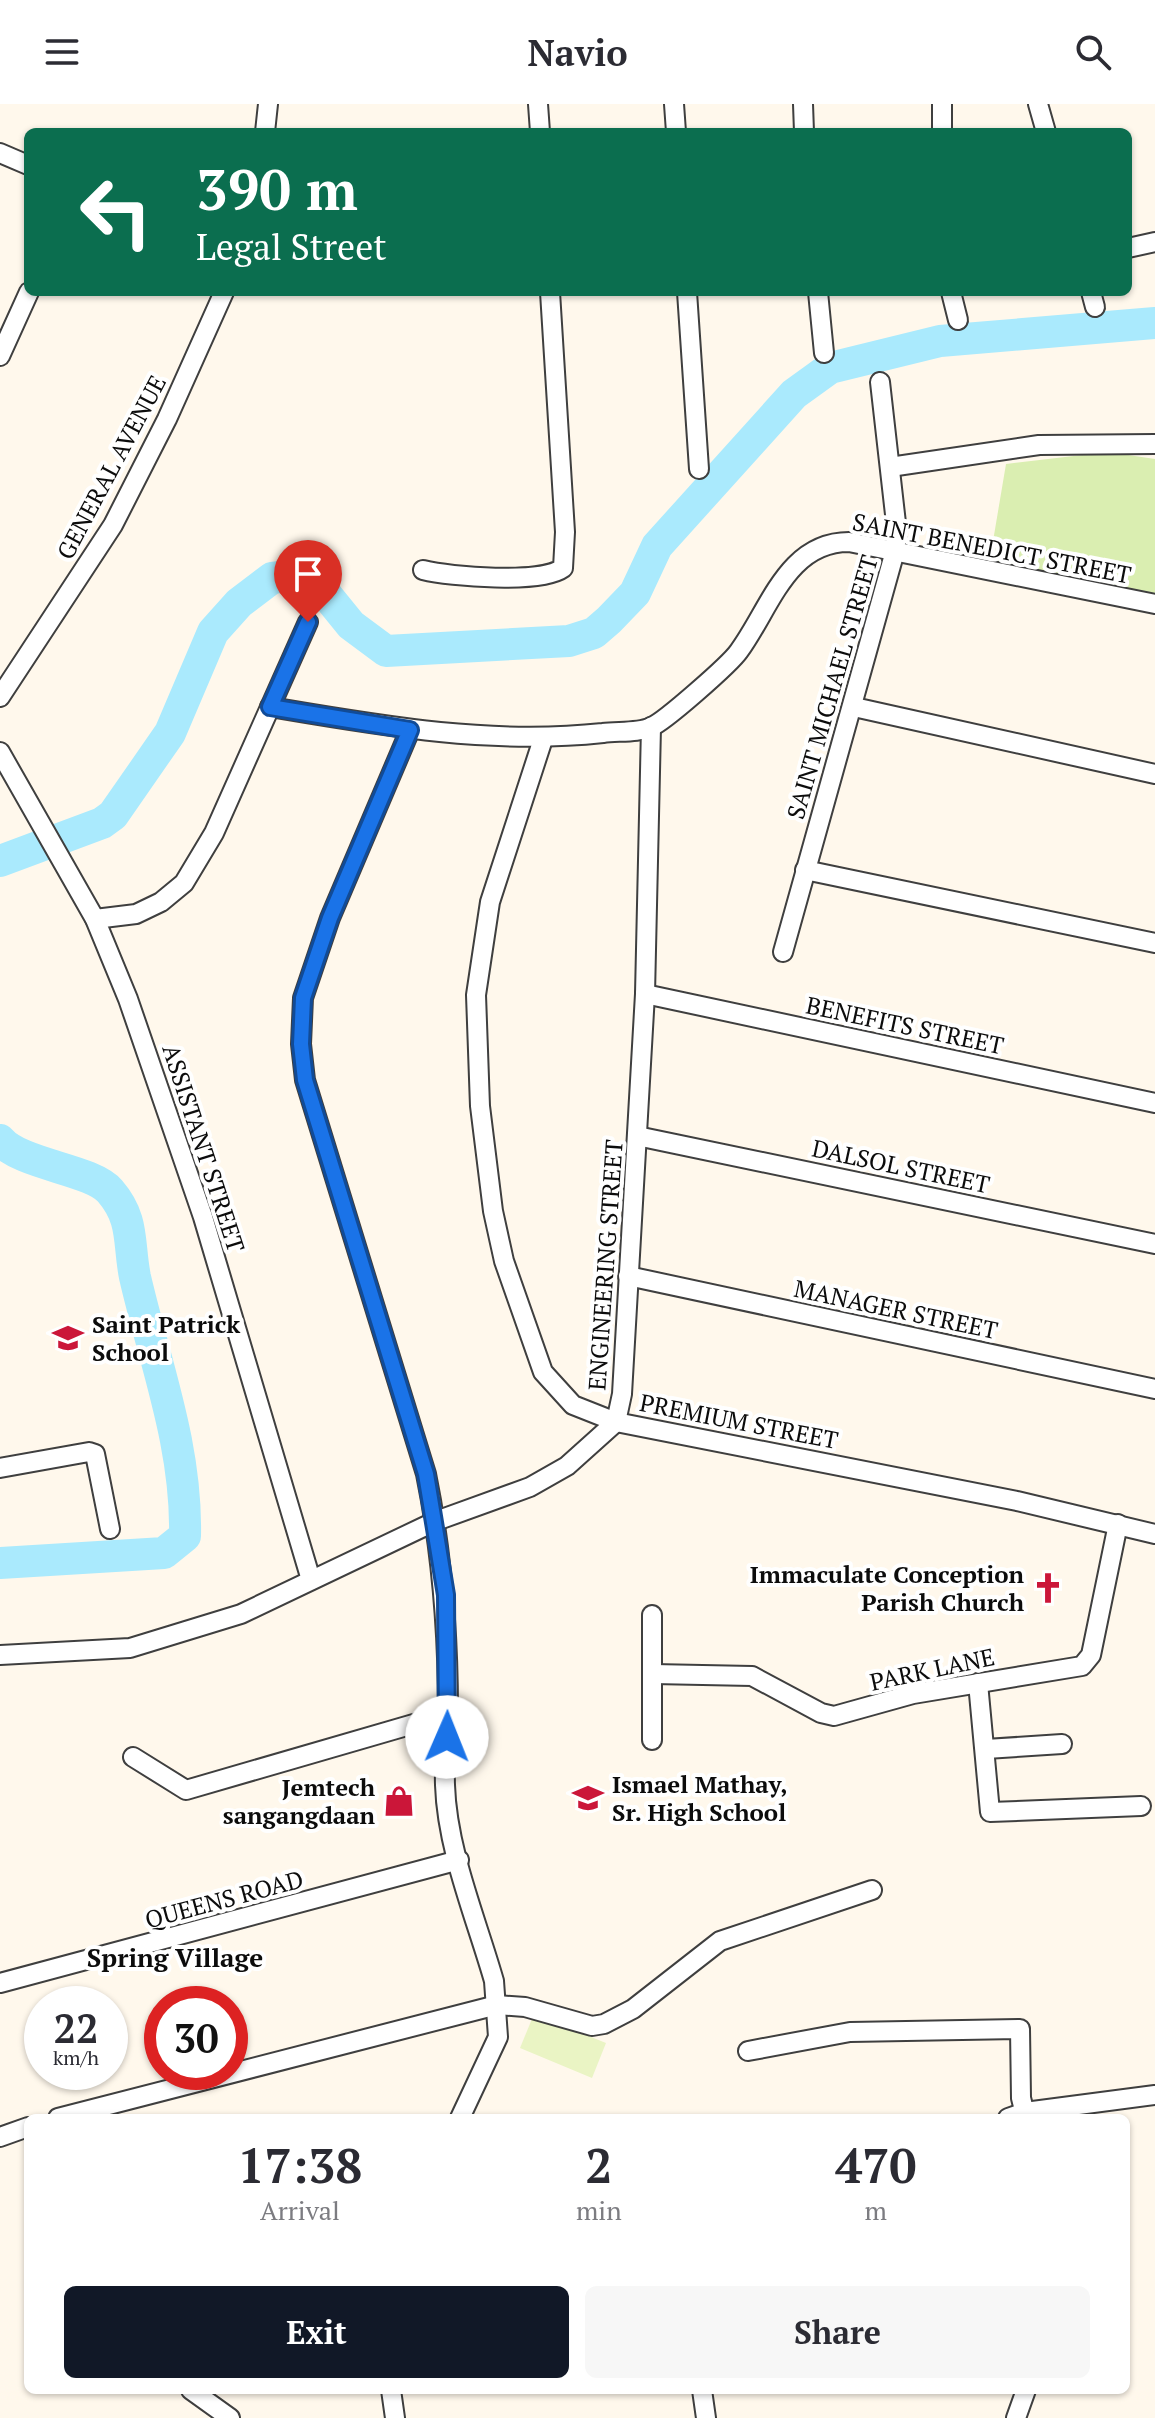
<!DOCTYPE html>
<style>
:root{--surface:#fff;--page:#f7f7f7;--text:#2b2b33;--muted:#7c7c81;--accent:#111827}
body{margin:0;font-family:"PT Serif",serif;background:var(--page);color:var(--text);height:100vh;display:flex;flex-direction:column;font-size:30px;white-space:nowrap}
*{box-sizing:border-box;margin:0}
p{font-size:26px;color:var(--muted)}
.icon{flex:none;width:44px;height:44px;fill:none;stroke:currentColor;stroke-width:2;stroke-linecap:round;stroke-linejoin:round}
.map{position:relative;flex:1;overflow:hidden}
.drawer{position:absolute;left:24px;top:2010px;width:1106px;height:280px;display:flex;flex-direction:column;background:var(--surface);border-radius:12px;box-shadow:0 2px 6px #0004}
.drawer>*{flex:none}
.banner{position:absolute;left:24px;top:24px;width:1108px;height:168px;border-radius:12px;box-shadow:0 2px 6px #0004;background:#0b6e4f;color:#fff;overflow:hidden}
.speed{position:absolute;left:24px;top:1882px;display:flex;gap:16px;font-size:40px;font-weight:700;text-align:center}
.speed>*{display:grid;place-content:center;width:104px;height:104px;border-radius:50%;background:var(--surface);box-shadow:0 2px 6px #0004;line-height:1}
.speed small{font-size:20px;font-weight:400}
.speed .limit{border:12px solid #d22;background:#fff;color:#111}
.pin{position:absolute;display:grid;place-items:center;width:68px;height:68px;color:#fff;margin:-82px -34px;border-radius:50% 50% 50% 0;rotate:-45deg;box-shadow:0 0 8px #0007}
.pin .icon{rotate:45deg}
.me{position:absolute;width:88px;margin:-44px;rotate:1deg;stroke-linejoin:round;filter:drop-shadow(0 0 6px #0008)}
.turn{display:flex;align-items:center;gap:28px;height:168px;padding:0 40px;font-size:36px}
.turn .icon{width:104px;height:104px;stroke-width:2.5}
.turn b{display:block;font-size:56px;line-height:68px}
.eta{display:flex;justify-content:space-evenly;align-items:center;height:136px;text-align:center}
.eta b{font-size:48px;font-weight:600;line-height:56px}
.cta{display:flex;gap:16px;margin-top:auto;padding:16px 40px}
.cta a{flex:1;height:92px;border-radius:12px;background:var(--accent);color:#fff;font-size:32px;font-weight:600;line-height:92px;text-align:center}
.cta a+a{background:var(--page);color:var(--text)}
header{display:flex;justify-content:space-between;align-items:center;height:104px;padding:0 40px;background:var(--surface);font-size:36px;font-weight:600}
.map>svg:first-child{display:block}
</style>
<header><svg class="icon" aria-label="menu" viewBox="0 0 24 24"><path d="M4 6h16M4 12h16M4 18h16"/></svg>Navio<svg class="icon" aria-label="search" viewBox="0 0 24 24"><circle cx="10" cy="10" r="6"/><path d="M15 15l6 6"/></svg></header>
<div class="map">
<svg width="1155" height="2314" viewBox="0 0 1155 2314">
<rect width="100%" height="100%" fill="#fff8ec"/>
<polygon fill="#daeeb1" points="1108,348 1155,355 1155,494 989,461 1006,360"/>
<polygon fill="#eaf4c4" points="534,1910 606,1939 592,1974 520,1944"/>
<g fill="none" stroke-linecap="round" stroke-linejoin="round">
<g stroke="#aaeafd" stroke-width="32">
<polyline points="0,757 102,719 113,711 170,629 213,528 239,499 272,474 288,472 325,489 351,521 386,547 569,537 594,529 609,516 635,489 657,442 794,290 830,264 940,237 1155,219"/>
<path d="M0,1036C21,1061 91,1065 110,1087C135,1116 128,1139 135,1173C155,1260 187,1341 185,1432L164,1449L0,1459"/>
</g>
<defs>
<g id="minor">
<polyline points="538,0 540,28"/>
<polyline points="674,0 676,28"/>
<polyline points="803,0 804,28"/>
<polyline points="942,0 942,28"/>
<polyline points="1038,0 1046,28"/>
<polyline points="265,28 268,0"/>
<polyline points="0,49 28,61"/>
<polyline points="1128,144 1155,138"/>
<polyline points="687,188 699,365"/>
<polyline points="818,188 824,249"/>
<polyline points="951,188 958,216"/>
<polyline points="1091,188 1095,203"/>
<polyline points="0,252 29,188"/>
<polyline points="890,363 1039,341 1155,340"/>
<path d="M423,466C451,473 541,480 563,464L565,428L550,188"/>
<polyline points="0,593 113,421 167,315 224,188"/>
<path d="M270,603C382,622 489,641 603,629C617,627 639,629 651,623C664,618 730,560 739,547C770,505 787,438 849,438L1155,500"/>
<polyline points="854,603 1155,670"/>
<path d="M410,626L330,814L303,894L301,940L305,976L426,1370C442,1449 448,1527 448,1607C448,1632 444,1656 445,1681C447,1746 476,1814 494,1877L498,1933L460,2014"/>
<polyline points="543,635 490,798 476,891 480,1002 493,1107 504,1157 543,1268 573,1301 616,1318 1017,1397 1155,1430"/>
<polyline points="0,648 95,815 128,895 203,1113 311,1476"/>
<polyline points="805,766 1155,839"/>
<polyline points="95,815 136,810 161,798 184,779 214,729 308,518"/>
<polyline points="783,848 895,447 897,428 880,278"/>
<polyline points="645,890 1155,999"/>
<polyline points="637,1032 1155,1140"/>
<polyline points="628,1172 1155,1285"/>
<polyline points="0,1364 89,1348 95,1350 110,1425"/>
<polyline points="0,1551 130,1544 241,1510 436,1417 530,1383 567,1362 616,1318 622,1290 645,890 651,623"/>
<polyline points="653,1570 752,1572 821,1609 834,1612 913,1590 1082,1562 1091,1551 1118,1420"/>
<polyline points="978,1579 990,1708 1141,1702"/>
<polyline points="652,1636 652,1511"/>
<polyline points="986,1645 1062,1640"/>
<polyline points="133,1653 186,1686 448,1610"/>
<polyline points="0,1879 459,1756"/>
<polyline points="748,1947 850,1928 1020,1925 1021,1994 1026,2014"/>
<polyline points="58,2014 497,1901 525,1903 592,1922 604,1920 633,1905 720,1837 872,1786"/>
<polyline points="1008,2014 1025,2008 1155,1991"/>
<polyline points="0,2033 28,2023"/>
<polyline points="191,2286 230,2314"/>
<polyline points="391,2286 395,2314"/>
<polyline points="702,2286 706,2314"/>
<polyline points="1016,2314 1026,2286"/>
</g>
</defs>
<use href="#minor" stroke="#3f3f3f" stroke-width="22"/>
<use href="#minor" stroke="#fff" stroke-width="18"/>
</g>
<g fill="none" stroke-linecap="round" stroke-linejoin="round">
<defs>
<polyline id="route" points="308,518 270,603 410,626 330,814 303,894 301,940 305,976 426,1370 446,1491 447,1633"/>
</defs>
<use href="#route" stroke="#114b97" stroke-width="20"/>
<use href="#route" stroke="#1a73e8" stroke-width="14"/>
</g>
<defs>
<symbol id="school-bare" viewBox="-9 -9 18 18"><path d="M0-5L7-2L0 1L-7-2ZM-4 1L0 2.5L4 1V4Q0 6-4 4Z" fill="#cb1639" stroke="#fff" stroke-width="2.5" paint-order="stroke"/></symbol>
<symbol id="church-bare" viewBox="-9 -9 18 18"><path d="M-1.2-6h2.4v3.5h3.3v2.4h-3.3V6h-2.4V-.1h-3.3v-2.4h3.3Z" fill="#cb1639" stroke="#fff" stroke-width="2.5" paint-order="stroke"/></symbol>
<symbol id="shop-bare" viewBox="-9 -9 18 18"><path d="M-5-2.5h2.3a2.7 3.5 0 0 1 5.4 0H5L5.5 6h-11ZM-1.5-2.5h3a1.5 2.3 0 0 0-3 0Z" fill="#cb1639" stroke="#fff" stroke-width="2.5" paint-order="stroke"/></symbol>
</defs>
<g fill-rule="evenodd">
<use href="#school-bare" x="46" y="1212" width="44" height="44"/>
<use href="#church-bare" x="1026" y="1462" width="44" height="44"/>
<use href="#school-bare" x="566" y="1672" width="44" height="44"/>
<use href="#shop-bare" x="377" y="1675" width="44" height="44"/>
</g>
<g text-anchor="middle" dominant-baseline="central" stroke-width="8" stroke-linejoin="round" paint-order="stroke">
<g font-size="24" fill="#0c0c0c" stroke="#fff">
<text transform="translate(111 363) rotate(-62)">GENERAL AVENUE</text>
<text transform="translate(992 444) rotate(11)">SAINT BENEDICT STREET</text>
<text transform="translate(832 583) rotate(-74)">SAINT MICHAEL STREET</text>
<text transform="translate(905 921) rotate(12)">BENEFITS STREET</text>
<text transform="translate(204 1044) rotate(72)">ASSISTANT STREET</text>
<text transform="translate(901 1062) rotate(12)">DALSOL STREET</text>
<text transform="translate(605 1161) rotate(-86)">ENGINEERING STREET</text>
<text transform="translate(896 1205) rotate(12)">MANAGER STREET</text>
<text transform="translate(739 1317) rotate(11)">PREMIUM STREET</text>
<text transform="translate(932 1565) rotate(-12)">PARK LANE</text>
<text transform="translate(224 1795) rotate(-15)">QUEENS ROAD</text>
</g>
<g font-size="24" font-weight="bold" fill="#0c0c0c" stroke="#fff" text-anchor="start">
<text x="92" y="1220">Saint Patrick<tspan x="92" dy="28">School</tspan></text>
<text x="1024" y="1470" text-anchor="end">Immaculate Conception<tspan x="1024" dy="28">Parish Church</tspan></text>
<text x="612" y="1680">Ismael Mathay,<tspan x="612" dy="28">Sr. High School</tspan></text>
<text x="375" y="1683" text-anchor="end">Jemtech<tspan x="375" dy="28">sangangdaan</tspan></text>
</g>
<g font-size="26" font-weight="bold" fill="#0c0c0c" stroke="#fff">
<text x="175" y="1853">Spring Village</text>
</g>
</g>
</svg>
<div class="speed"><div>22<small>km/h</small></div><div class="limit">30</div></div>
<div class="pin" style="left:308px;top:518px;background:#d93025"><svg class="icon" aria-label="arrive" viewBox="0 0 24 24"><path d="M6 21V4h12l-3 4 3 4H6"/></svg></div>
<svg class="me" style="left:447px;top:1633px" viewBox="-20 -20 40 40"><circle r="19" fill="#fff"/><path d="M0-13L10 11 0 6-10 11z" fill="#1a73e8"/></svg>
<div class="banner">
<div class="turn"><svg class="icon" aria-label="left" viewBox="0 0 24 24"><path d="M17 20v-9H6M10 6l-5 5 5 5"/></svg><div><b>390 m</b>Legal Street</div></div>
</div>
<section class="drawer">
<div class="eta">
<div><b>17:38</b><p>Arrival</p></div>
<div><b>2</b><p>min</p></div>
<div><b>470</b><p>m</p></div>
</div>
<div class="cta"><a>Exit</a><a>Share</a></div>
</section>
</div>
